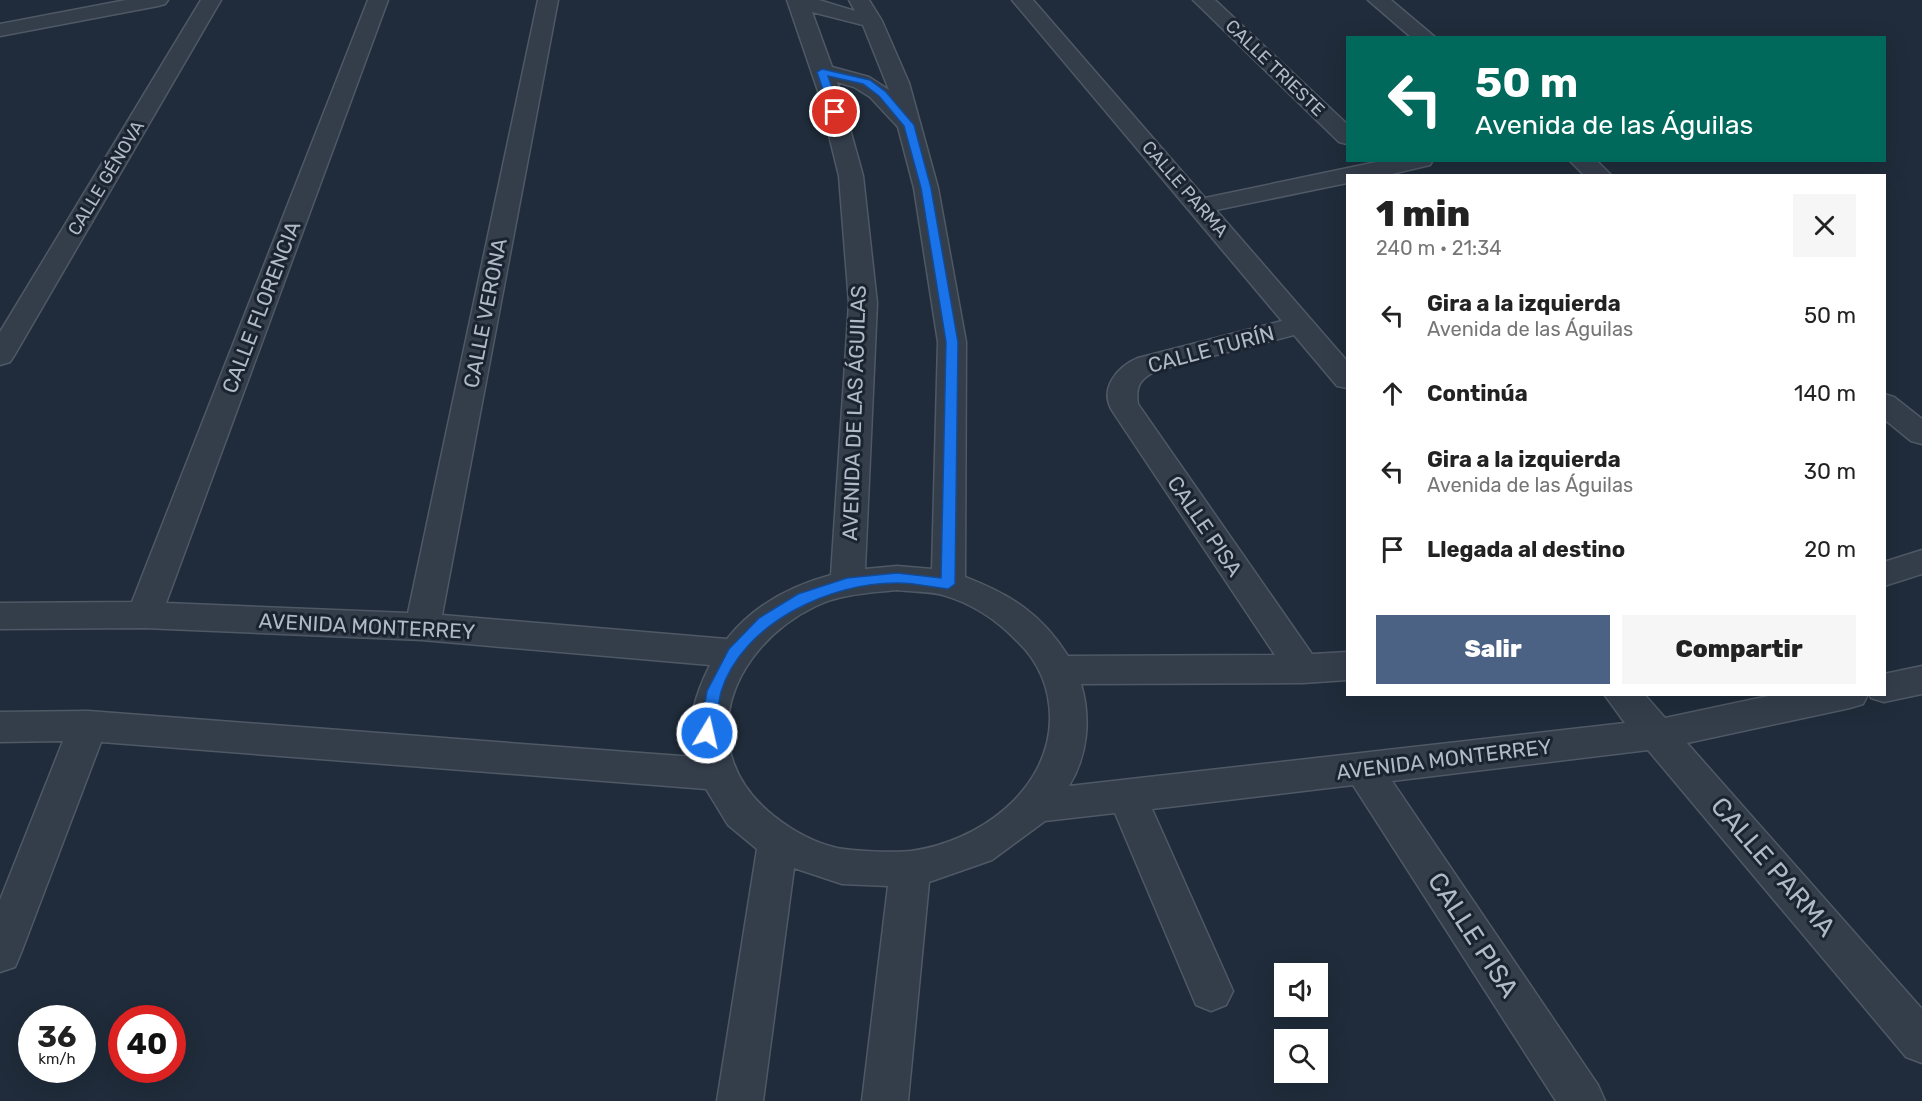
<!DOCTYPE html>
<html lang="es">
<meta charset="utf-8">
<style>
:root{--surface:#fff;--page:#f6f6f6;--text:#222;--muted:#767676;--accent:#4b6284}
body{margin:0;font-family:Rubik,sans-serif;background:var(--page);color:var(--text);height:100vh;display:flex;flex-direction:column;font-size:22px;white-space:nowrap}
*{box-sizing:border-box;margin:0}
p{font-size:20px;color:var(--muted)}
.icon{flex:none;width:33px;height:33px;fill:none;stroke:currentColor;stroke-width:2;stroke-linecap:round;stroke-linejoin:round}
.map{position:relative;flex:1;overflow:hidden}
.details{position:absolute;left:1346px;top:174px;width:540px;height:522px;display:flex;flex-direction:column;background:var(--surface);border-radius:0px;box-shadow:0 6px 24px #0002}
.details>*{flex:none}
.top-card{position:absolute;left:1346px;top:36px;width:540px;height:126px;border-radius:0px;box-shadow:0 6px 24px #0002;background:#00695c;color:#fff;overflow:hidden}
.fabs{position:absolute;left:1274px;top:963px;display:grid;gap:12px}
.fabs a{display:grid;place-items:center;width:54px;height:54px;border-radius:0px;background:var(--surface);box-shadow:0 6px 24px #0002;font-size:30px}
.speed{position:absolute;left:18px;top:1005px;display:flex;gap:12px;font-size:30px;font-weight:700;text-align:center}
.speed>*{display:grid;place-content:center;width:78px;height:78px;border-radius:50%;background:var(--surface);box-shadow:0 6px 24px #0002;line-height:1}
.speed small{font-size:15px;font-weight:400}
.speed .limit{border:9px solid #d22;background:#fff;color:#111}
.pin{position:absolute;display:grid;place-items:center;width:51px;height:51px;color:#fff;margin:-26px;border:3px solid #fff;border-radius:50%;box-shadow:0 2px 6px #0007}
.me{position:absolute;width:66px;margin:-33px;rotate:9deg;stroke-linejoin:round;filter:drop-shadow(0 0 4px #0008)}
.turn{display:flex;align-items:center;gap:21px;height:126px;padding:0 30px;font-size:27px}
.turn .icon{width:78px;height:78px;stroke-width:2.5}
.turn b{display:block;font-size:42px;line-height:51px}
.round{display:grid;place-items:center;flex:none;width:63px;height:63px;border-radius:0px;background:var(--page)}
.summary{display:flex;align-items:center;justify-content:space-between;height:102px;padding:0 30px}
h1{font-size:36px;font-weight:800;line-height:45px}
.cta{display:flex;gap:12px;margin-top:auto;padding:12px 30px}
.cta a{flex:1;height:69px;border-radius:0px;background:var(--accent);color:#fff;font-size:24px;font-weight:800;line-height:69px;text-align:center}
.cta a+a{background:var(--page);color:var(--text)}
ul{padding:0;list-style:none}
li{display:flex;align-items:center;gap:18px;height:78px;padding:0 30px}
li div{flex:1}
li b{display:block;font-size:22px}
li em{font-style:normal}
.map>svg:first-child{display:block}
</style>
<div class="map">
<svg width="1922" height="1101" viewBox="0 0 1922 1101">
<rect width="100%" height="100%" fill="#202c3b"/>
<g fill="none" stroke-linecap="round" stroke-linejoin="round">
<defs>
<g id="minor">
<polygon points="126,0 168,0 165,4 158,6 0,36 0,24"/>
<polygon points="201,0 221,0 14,356 10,362 0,365 0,332"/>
<path d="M368,0H388L166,603L408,613L538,0H558L442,615L727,639C753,606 790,586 831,575L849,303L839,176L818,91L787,0H819L855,11L849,0H869L882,21L909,83L938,188L966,342L965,577C1011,595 1041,613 1068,656L1275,655L1113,412C1098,389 1117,367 1138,358L1282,321L1012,0H1033L1205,198L1386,160H1433L1430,165L1383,176H1347V183L1216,210L1347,361V388L1337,386L1294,335L1158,370C1141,378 1135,385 1138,404L1312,654L1347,652V680L1303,683L1081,684C1091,718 1088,755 1069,786L1625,723L1604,694H1644L1665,718L1778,694H1868L1863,704L1850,708L1687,743L1922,1009V1063L1906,1057L1648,750L1392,781L1598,1085L1605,1101H1556L1353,785L1152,809L1233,991L1226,1005L1211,1011L1196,1005L1115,813L1045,821L992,860L929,882L908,1101H862L888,886L842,884L794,868L763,1101H717L757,849L728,825L706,789L101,742L21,953L15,967L0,972V900L63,741L0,742V712L88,711L694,757C685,725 696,693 710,665L422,640L144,628L0,629V603L132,602ZM812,12L863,25L889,90L869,77L832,67ZM837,82L854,87L870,97L898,127L914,188L938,342L932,569L897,566L865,569L877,303L863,176ZM897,590C912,592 929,591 943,595C971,603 997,620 1017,641C1039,662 1050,688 1050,719C1049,791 978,842 911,851C895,853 853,851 837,848C815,843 793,831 775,817C690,751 729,648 816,606C840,594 870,593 897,590Z"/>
<polygon points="1193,0 1215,0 1347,124 1347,144 1339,142"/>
<polygon points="1368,0 1391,0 1436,38 1412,38"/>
<polygon points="1569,160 1596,160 1612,176 1585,176"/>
<polygon points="1884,394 1894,397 1922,419 1922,444 1911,441 1884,419"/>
<polygon points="1922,550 1922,574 1884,586 1884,562"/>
<polygon points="1922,666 1922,694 1884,702 1871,698 1869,694 1884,694 1884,674"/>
</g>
</defs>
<use href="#minor" stroke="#4f5965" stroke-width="3"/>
<use href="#minor" fill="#343e4b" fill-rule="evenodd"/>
</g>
<path fill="#1a73e8" stroke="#114b97" stroke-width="1.5" d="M822,69L870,80L886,92L914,125L931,188L958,342L955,584L948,589C931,587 914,583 898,583C831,582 742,623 721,692C718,705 717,719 715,733L713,737L707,739L702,737L700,733L707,691L729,649L759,618L798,594L847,578L897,573L941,578L946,342L921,188L904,126L879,96L863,84L828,76L840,112L831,114L817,72Z"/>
<g text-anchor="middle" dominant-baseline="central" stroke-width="6" stroke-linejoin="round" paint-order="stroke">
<g font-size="18" fill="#afb9c7" stroke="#1a232f">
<text transform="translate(1275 68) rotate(44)">CALLE TRIESTE</text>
<text transform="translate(106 178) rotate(-59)">CALLE GÉNOVA</text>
<text transform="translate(1185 189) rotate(49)">CALLE PARMA</text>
</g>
<g font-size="21" fill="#afb9c7" stroke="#1a232f">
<text transform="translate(261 307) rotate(-69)">CALLE FLORENCIA</text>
<text transform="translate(485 313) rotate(-79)">CALLE VERONA</text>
<text transform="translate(1211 349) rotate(-15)">CALLE TURÍN</text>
<text transform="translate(854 413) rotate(-88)">AVENIDA DE LAS ÁGUILAS</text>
<text transform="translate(1205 526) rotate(56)">CALLE PISA</text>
<text transform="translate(367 626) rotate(3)">AVENIDA MONTERREY</text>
<text transform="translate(1444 759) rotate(-7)">AVENIDA MONTERREY</text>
</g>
<g font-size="26" fill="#afb9c7" stroke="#1a232f">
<text transform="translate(1773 867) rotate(49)">CALLE PARMA</text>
<text transform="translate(1473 935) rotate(57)">CALLE PISA</text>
</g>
</g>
</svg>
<div class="fabs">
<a><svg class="icon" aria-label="sound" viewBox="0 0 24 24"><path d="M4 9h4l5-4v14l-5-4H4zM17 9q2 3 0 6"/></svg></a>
<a><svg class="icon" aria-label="search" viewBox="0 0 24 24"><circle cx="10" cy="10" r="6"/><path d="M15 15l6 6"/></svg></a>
</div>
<div class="speed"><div>36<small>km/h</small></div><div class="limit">40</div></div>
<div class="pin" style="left:835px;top:112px;background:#d93025"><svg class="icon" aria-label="arrive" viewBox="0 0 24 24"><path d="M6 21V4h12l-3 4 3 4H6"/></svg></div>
<svg class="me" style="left:707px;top:733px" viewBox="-20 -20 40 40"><circle r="17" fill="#1a73e8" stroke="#fff" stroke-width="3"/><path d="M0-11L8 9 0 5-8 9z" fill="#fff"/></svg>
<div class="top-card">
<div class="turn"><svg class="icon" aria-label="left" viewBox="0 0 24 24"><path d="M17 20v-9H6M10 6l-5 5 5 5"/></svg><div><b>50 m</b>Avenida de las Águilas</div></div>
</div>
<section class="details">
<div class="summary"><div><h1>1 min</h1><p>240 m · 21:34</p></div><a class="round"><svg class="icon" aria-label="close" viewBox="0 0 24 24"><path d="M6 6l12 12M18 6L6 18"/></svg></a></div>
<ul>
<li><svg class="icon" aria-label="left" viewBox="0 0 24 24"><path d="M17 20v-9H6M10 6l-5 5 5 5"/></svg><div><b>Gira a la izquierda</b><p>Avenida de las Águilas</p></div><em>50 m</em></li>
<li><svg class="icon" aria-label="ahead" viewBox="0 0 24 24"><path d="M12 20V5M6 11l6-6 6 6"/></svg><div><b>Continúa</b></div><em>140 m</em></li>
<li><svg class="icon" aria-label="left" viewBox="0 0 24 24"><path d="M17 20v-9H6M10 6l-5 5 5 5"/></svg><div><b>Gira a la izquierda</b><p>Avenida de las Águilas</p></div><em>30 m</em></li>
<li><svg class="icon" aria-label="arrive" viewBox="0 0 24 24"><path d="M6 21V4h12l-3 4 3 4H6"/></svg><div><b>Llegada al destino</b></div><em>20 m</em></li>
</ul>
<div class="cta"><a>Salir</a><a>Compartir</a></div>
</section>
</div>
